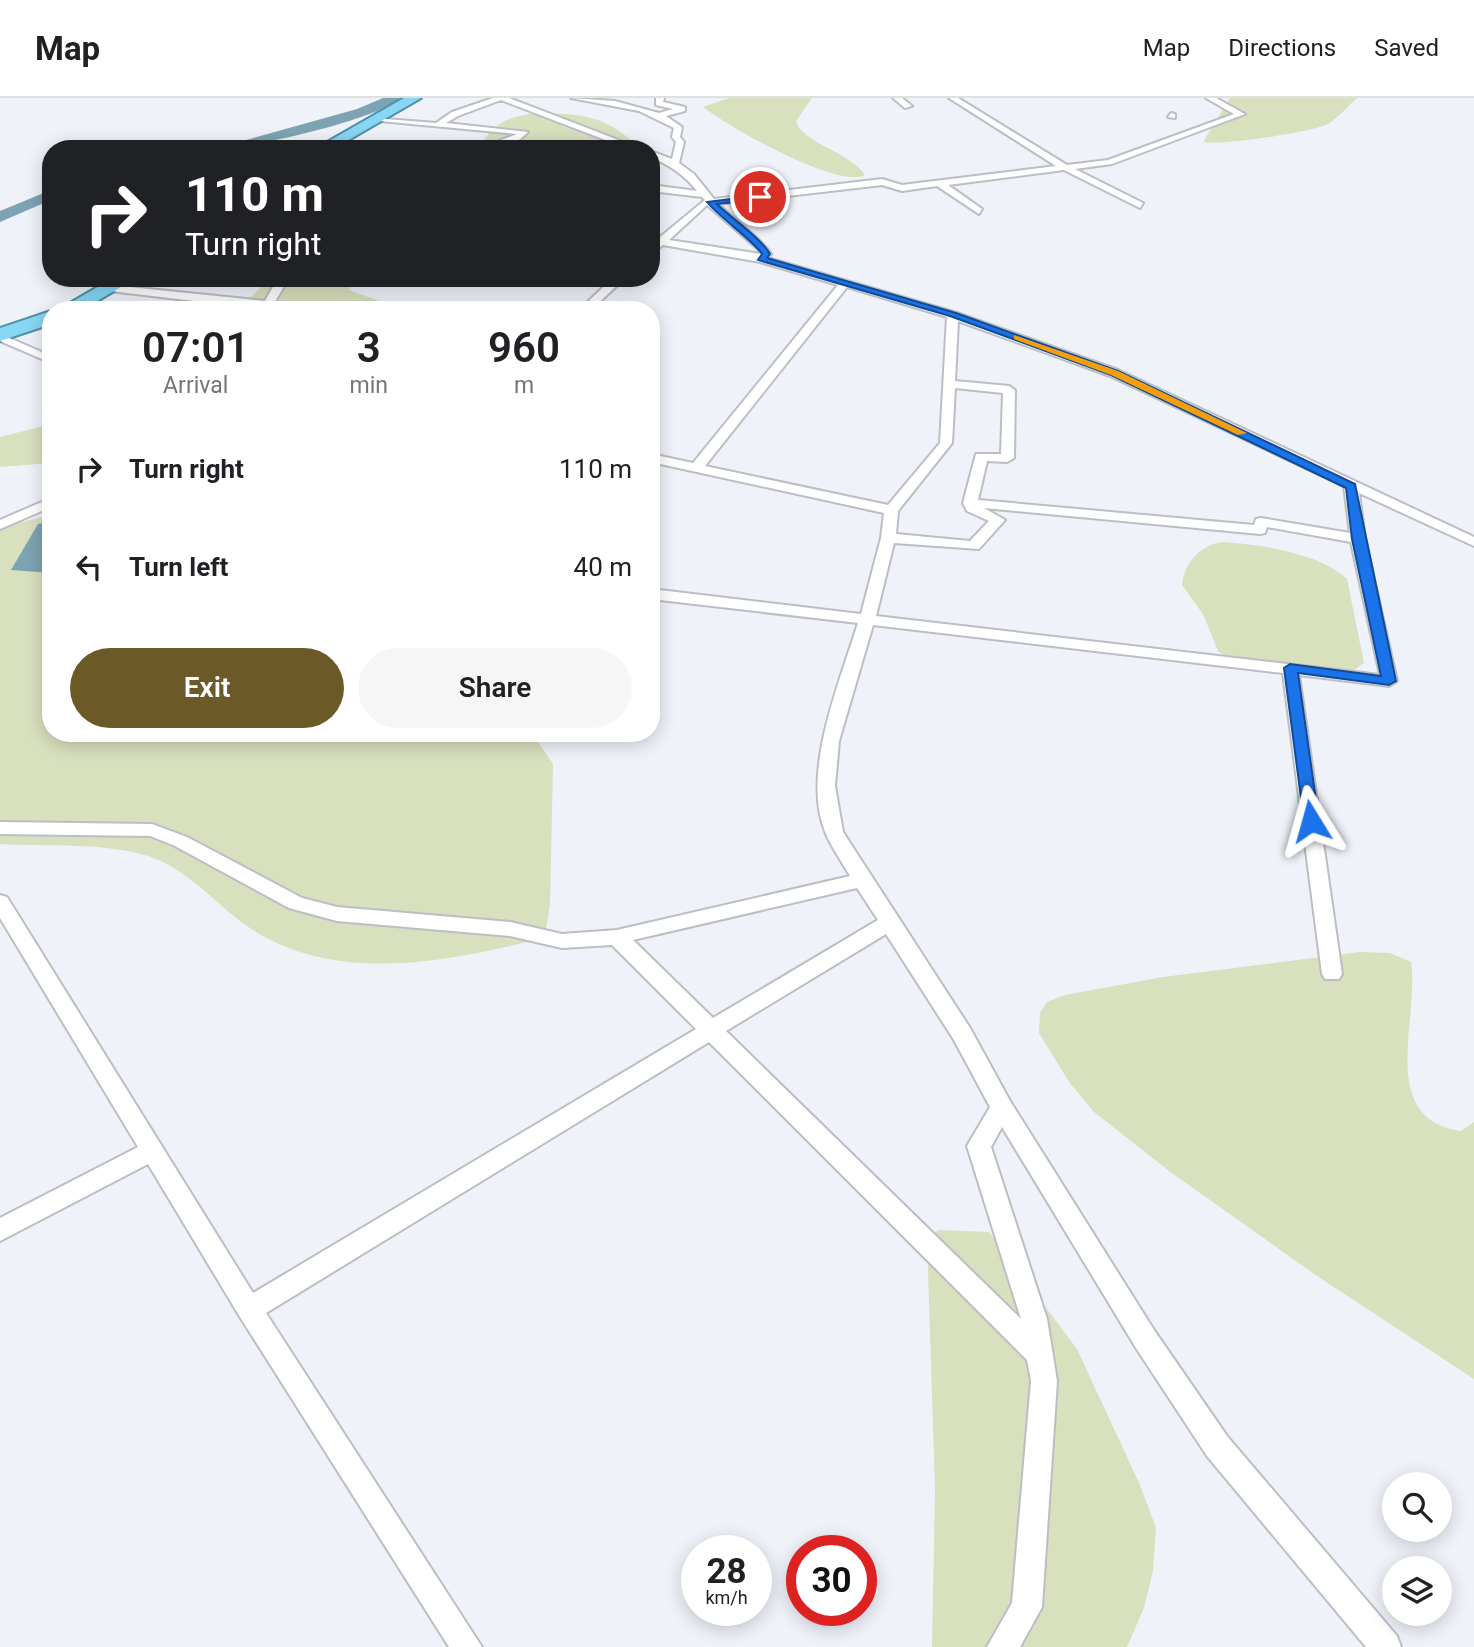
<!DOCTYPE html>
<style>
:root{--surface:#fff;--page:#f6f6f6;--text:#202124;--muted:#757577;--line:#e0e0e0;--accent:#6b5927}
body{margin:0;font-family:Roboto,sans-serif;background:var(--page);color:var(--text);height:100vh;display:flex;flex-direction:column;font-size:26px;white-space:nowrap}
*{box-sizing:border-box;margin:0}
p{font-size:23px;color:var(--muted)}
.icon{flex:none;width:38px;height:38px;fill:none;stroke:currentColor;stroke-width:2;stroke-linecap:round;stroke-linejoin:round}
.map{position:relative;flex:1;overflow:hidden}
.side{position:absolute;left:42px;top:203px;width:618px;height:441px;display:flex;flex-direction:column;background:var(--surface);border-radius:28px;box-shadow:0 4px 18px #0003}
.side>*{flex:none}
.top-card{position:absolute;left:42px;top:42px;width:618px;height:147px;border-radius:28px;box-shadow:0 4px 18px #0003;background:#202124;color:#fff;overflow:hidden}
.fabs{position:absolute;left:1382px;top:1374px;display:grid;gap:14px}
.fabs a{display:grid;place-items:center;width:70px;height:70px;border-radius:50%;background:var(--surface);box-shadow:0 4px 18px #0003;font-size:35px}
.speed{position:absolute;left:681px;top:1437px;display:flex;gap:14px;font-size:35px;font-weight:700;text-align:center}
.speed>*{display:grid;place-content:center;width:91px;height:91px;border-radius:50%;background:var(--surface);box-shadow:0 4px 18px #0003;line-height:1}
.speed small{font-size:18px;font-weight:400}
.speed .limit{border:10px solid #d22;background:#fff;color:#111}
.pin{position:absolute;display:grid;place-items:center;width:60px;height:60px;color:#fff;margin:-30px;border:4px solid #fff;border-radius:50%;box-shadow:0 2px 7px #0007}
.me{position:absolute;width:77px;margin:-38px;rotate:352deg;stroke-linejoin:round;filter:drop-shadow(0 0 5px #0008)}
.turn{display:flex;align-items:center;gap:24px;height:147px;padding:0 28px;font-size:32px}
.turn .icon{width:91px;height:91px;stroke-width:2.5}
.turn b{display:block;font-size:49px;line-height:60px}
.eta{display:flex;justify-content:space-evenly;align-items:center;height:119px;text-align:center}
.eta b{font-size:42px;font-weight:600;line-height:49px}
.primary-button{display:flex;gap:14px;margin-top:auto;padding:14px 28px}
.primary-button a{flex:1;height:80px;border-radius:42px;background:var(--accent);color:#fff;font-size:28px;font-weight:600;line-height:80px;text-align:center}
.primary-button a+a{background:var(--page);color:var(--text)}
ul{padding:0;list-style:none}
li{display:flex;align-items:center;gap:21px;height:98px;padding:0 28px}
li div{flex:1}
li b{display:block;font-size:26px}
li em{font-style:normal}
header{display:flex;align-items:center;gap:42px;box-sizing:border-box;height:98px;padding:0 35px;background:var(--surface);border-bottom:2px solid var(--line)}
header strong{font-size:33px}
nav{display:flex;gap:38px;margin-inline-start:auto;font-size:24px}
.map>svg:first-child{display:block}
</style>
<header>
<strong>Map</strong>
<nav><a>Map</a><a>Directions</a><a>Saved</a></nav>
</header>
<div class="map">
<svg width="1474" height="1549" viewBox="0 0 1474 1549">
<rect width="100%" height="100%" fill="#f0f2fa"/>
<g fill="#d8e0be">
<path d="M729,0H812L796,23C802,45 850,54 865,77C839,92 727,28 703,9Z"/>
<path d="M1230,0H1357C1348,8 1338,20 1328,26C1313,34 1219,48 1203,44Z"/>
<path d="M538,15C581,16 609,17 639,51H478C493,25 508,18 538,15Z"/>
<polygon points="271,180 357,180 349,192 382,204 388,212 237,212"/>
<polygon points="51,326 51,365 0,369 0,339"/>
<path d="M51,417V635H532L553,666L550,807L546,831L535,842C446,864 339,885 256,834C219,811 191,772 148,758C102,744 48,749 0,746V429Z"/>
<path d="M1221,444C1258,446 1320,455 1347,481L1364,565L1353,573L1262,572L1231,563L1218,553L1203,516L1182,487C1184,465 1200,448 1221,444Z"/>
<path d="M1360,854L1390,855L1411,864C1420,919 1376,1022 1461,1033L1474,1024V1281L1317,1178L1169,1073L1094,1014L1069,984L1039,935L1040,915L1047,904L1065,897L1163,879Z"/>
<polygon points="938,1132 989,1134 1077,1251 1140,1387 1156,1430 1153,1473 1144,1510 1127,1549 932,1549 935,1391 928,1173 930,1139"/>
</g>
<polygon fill="#7ea3b2" points="51,424 51,475 11,472 38,426"/>
<g fill="none" stroke-linecap="round" stroke-linejoin="round">
<g fill="#7ea3b2" fill-rule="evenodd">
<path d="M383,0H400C377,22 248,51 214,51L357,11Z"/>
<polygon points="51,92 51,102 0,124 0,113"/>
</g>
<defs>
<g id="minor">
<path d="M493,0H509L642,51H629L501,2L458,18L446,25L528,34C519,44 503,51 491,51L493,45L517,36L369,22L373,20L436,25L452,14Z"/>
<path d="M571,0L615,3L659,15L673,11L656,7V0H664L663,4L685,9V13L666,18L682,29L680,39L684,44L679,65L694,76L714,101L882,81L902,87L1056,68L949,0H958L1067,67L1108,62L1234,16L1206,0H1216L1245,16L1112,66L1075,71L1143,105L1140,110L1064,72L948,87L982,111L979,116L937,88L902,93L882,87L718,106C732,120 763,142 771,156L768,160L957,215L1118,272L1474,439V448L1359,395L1365,441L1397,583L1389,588L1299,577L1342,876L1339,881H1325L1322,876L1283,575L873,527L839,643L835,688L843,734L970,930L1010,1003L1154,1232L1227,1338L1397,1538L1401,1549H1366L1207,1358L1136,1250L1002,1029L991,1049L1047,1221L1057,1283L1042,1509L1020,1549H987L1012,1505L1031,1283L1027,1262L709,944L266,1215L482,1549H449L240,1219L148,1066L0,1143V1120L138,1049L0,820V797L7,799L253,1195L696,931L612,847L562,850L510,838L337,823L289,810L173,747L150,738L0,736V724L152,726L187,739L302,800L337,809L510,824L562,836L617,832L850,778C842,764 832,750 826,736C800,676 840,584 858,525L651,501V491L861,516L881,440L884,415L651,364V356L693,365L838,187L760,164L663,147L651,156L654,145L651,139L659,140L705,102L702,99L651,93V87L697,93C684,76 670,68 651,59V53L672,61L676,44L672,39L674,30L639,13ZM707,107L758,151L761,156L669,142ZM847,189L947,219L940,345L888,407L705,368ZM958,223L1110,278L1344,388L1350,435L1261,420L1256,421L1254,427L978,402L987,363L1007,364L1014,360L1015,292L1009,288L955,283ZM955,290L1003,295L1001,356H976L963,405L967,413L989,423L970,443L896,436L898,413L952,345ZM984,410L1260,436L1265,435L1267,429L1351,444L1380,577L876,518L894,445L979,451L1005,422ZM857,790L878,822L713,920L633,842ZM886,836L954,942L990,1009L967,1048L1021,1221L726,933Z"/>
<polygon points="893,0 902,0 912,8 905,10"/>
<polygon points="1171,15 1175,16 1175,20 1168,19"/>
<polygon points="278,180 289,180 270,212 110,193 105,190 110,187 265,203"/>
<polygon points="613,180 625,180 591,212 579,212"/>
<polygon points="0,236 51,258 51,265 0,243"/>
<polygon points="51,400 51,409 0,431 0,422"/>
</g>
<g id="trunk">
<polygon points="404,0 421,0 333,51 315,51"/>
<polygon points="113,180 136,180 82,212 58,212"/>
<polygon points="51,213 51,226 0,243 0,230"/>
</g>
</defs>
<use href="#minor" stroke="#bcbec5" stroke-width="4"/>
<use href="#trunk" stroke="#5090aa" stroke-width="4"/>
<use href="#minor" fill="#fff" fill-rule="evenodd"/>
<use href="#trunk" fill="#86d6f4" fill-rule="evenodd"/>
</g>
<path fill="#1a73e8" stroke="#114b97" stroke-width="2" d="M762,97L760,101L717,106C731,120 762,141 770,156L767,160L956,215L1118,273L1355,386L1396,583L1389,587L1298,575L1319,723L1317,727L1311,728L1304,723L1284,570L1290,566L1381,578L1352,441L1346,390L1111,277L950,218L758,162L762,156C756,145 718,118 707,104Z"/>
<polygon fill="#f59e0b" points="1014,237 1118,273 1247,335 1238,337 1111,277 1014,241"/>
</svg>
<div class="fabs">
<a><svg class="icon" aria-label="search" viewBox="0 0 24 24"><circle cx="10" cy="10" r="6"/><path d="M15 15l6 6"/></svg></a>
<a><svg class="icon" aria-label="layers" viewBox="0 0 24 24"><path d="M12 4l9 5-9 5-9-5zM3 14l9 5 9-5"/></svg></a>
</div>
<div class="speed"><div>28<small>km/h</small></div><div class="limit">30</div></div>
<div class="pin" style="left:760px;top:99px;background:#d93025"><svg class="icon" aria-label="arrive" viewBox="0 0 24 24"><path d="M6 21V4h12l-3 4 3 4H6"/></svg></div>
<svg class="me" style="left:1311px;top:723px" viewBox="-20 -20 40 40"><path d="M0-17L14 15 0 8-14 15z" fill="#1a73e8" stroke="#fff" stroke-width="4"/></svg>
<div class="top-card">
<div class="turn"><svg class="icon" aria-label="right" viewBox="0 0 24 24"><path d="M7 20v-9h11M14 6l5 5-5 5"/></svg><div><b>110 m</b>Turn right</div></div>
</div>
<section class="side">
<div class="eta">
<div><b>07:01</b><p>Arrival</p></div>
<div><b>3</b><p>min</p></div>
<div><b>960</b><p>m</p></div>
</div>
<ul>
<li><svg class="icon" aria-label="right" viewBox="0 0 24 24"><path d="M7 20v-9h11M14 6l5 5-5 5"/></svg><div><b>Turn right</b></div><em>110 m</em></li>
<li><svg class="icon" aria-label="left" viewBox="0 0 24 24"><path d="M17 20v-9H6M10 6l-5 5 5 5"/></svg><div><b>Turn left</b></div><em>40 m</em></li>
</ul>
<div class="primary-button"><a>Exit</a><a>Share</a></div>
</section>
</div>
